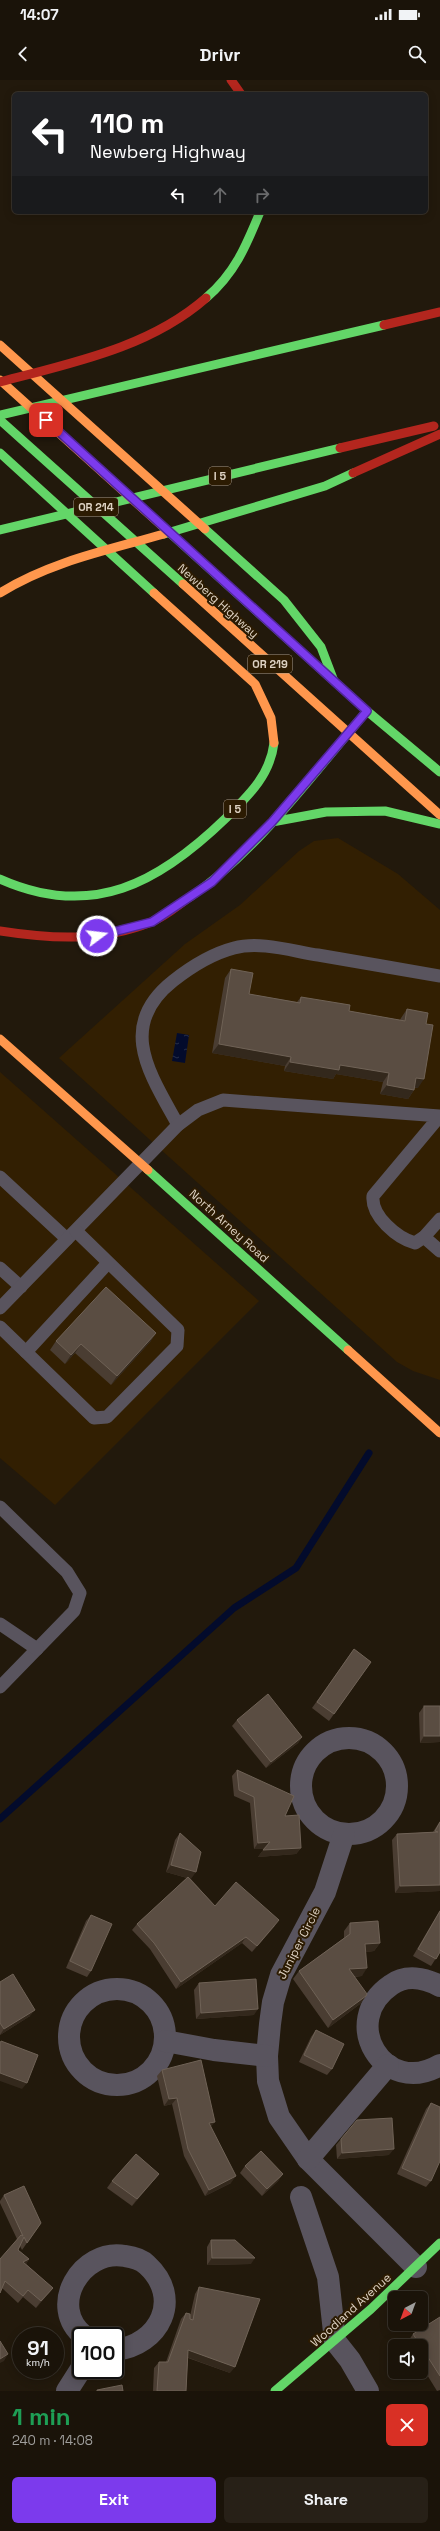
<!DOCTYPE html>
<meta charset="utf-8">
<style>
:root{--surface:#1a1309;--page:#272017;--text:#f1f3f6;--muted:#9f9e9c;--line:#38322a;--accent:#7c3aed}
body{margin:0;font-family:"Space Grotesk",sans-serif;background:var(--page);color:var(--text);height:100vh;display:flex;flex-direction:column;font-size:15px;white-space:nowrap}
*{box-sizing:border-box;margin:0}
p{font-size:13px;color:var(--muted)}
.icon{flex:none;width:22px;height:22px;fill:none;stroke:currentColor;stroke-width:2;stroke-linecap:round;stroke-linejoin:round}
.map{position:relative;height:2311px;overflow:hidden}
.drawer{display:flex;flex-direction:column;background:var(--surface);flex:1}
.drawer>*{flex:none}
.guide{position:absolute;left:12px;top:12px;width:416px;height:122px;border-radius:6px;box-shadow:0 2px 10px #0003,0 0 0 1px var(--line);background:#202124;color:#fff;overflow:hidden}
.needle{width:26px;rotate:221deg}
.controls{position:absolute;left:388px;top:2211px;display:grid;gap:8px}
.controls a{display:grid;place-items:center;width:40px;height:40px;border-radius:6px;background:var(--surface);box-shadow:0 2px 10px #0003,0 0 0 1px var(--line);font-size:20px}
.speed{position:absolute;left:12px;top:2247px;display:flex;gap:8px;font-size:20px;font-weight:700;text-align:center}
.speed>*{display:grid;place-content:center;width:52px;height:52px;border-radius:50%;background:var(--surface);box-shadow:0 2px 10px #0003,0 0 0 1px var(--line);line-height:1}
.speed small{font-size:10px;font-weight:400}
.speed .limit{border:2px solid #111;border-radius:6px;background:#fff;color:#111}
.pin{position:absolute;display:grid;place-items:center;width:34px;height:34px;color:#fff;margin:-17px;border-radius:8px;box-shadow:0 2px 6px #0006}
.me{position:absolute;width:44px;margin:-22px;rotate:75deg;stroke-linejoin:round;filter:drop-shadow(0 0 3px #0008)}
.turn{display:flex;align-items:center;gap:14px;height:84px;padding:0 12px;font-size:18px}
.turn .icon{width:52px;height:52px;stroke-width:2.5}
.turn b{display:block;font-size:28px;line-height:34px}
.lanes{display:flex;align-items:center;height:38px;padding:0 12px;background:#0003;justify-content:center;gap:20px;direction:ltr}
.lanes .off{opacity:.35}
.round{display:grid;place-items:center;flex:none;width:42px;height:42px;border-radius:6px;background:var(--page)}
.overview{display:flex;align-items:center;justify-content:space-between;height:68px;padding:0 12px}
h1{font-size:24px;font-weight:600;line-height:30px;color:#1e9e55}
.cta{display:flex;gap:8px;margin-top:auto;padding:8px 12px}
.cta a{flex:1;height:46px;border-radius:6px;background:var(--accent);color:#fff;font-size:16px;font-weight:600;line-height:46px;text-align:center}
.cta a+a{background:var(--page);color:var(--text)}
.status{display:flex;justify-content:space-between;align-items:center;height:28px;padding:0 20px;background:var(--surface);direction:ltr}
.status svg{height:11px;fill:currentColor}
header{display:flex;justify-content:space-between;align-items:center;height:52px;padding:0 12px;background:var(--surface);font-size:18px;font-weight:600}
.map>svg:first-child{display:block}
</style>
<div class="status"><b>14:07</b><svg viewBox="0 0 49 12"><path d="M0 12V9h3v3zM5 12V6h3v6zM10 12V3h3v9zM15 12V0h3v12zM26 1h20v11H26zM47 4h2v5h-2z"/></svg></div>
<header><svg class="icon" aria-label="back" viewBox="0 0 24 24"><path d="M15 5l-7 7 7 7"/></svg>Drivr<svg class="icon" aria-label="search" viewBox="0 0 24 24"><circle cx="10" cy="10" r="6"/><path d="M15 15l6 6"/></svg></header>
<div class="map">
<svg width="440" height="2311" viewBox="0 0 440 2311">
<defs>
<pattern id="water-ripples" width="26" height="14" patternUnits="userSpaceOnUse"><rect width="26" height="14" fill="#030b2c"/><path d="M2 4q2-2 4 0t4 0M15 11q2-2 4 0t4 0" fill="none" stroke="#272e49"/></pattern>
</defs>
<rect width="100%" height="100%" fill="#22190c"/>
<g fill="#321f02">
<polygon points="338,758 398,794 440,830 440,1300 413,1291 397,1282 59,978 185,864 240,825 299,771 314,761"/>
<polygon points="0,992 259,1221 55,1425 0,1378"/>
</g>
<polygon fill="url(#water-ripples)" points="177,953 189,955 185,983 172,981"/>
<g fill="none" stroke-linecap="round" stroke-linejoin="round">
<polyline stroke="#030b2c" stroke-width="7" points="0,1739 234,1528 296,1488 369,1373"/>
<g stroke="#59545e" stroke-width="13">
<path d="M178,1045C150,994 116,946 173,901C192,886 211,874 234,868C260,861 292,871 318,875C359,882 399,889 440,896"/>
<polyline points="0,1097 67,1159"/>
<polyline points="424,1157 440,1171"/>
<polyline points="0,1188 21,1207"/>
<path d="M0,1228L178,1045L198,1030L223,1020L440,1036L373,1116C371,1136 397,1158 415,1163L424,1157L440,1139"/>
<polyline points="0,1247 94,1338 107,1337 177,1266 178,1250 76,1151"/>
<polyline points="26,1272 108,1183"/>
<polyline points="0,1427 67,1492 80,1513 74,1531 0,1607"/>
<polyline points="0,1544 37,1569"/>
</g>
<g stroke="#59545e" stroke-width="22">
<circle cx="349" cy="1706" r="48"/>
<polyline points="344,1754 325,1812 281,1895 273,1922 270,1944 267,1976 268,2001 279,2037 308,2079 416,2187"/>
<path d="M440,1906C425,1898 406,1894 391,1905C338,1941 384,2018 440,1985"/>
<circle cx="117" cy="1957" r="48"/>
<polyline points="165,1961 214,1970 267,1976"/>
<polyline points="308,2079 388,1985"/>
<polyline points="301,2117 328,2197 335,2261 350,2280 368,2311"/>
<path d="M84,2256C47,2227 81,2168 125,2176C133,2177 142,2180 147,2185C183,2218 160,2265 115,2270"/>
<polyline points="67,2311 81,2289"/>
</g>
<g stroke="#63d668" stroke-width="9">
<path d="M206,218C235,193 246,166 260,132"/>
<polyline points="0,335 384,245"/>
<polyline points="0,340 183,504"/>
<polyline points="0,373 154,513"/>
<polyline points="161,445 367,631 440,692"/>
<polyline points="205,449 284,520 321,567 334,601"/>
<polyline points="0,450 340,368"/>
<polyline points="164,454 325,406 353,393"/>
<polyline points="272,742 326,732 385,731 440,744"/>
<path d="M0,799C92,840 159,803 226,738C248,716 270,696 274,663"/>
<path d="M190,817C257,772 314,692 367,631"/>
<polyline points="148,1090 348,1270"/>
<polyline points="275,2311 371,2229 440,2163"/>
</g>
<g stroke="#ff974d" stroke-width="9">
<polyline points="0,265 205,449"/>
<polyline points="0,300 161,445"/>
<polyline points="183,504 440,735"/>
<path d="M0,513C49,482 108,470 164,454"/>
<polyline points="154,513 255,604 271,638 274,663"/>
<polyline points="0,959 148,1090"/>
<polyline points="348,1270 440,1353"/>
</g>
<g stroke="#b3261e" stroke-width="9">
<polyline points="231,0 241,14"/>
<polyline points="384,245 440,232"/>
<path d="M0,302C71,283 149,268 206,218"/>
<polyline points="340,368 434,346"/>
<polyline points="353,393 440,354"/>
<path d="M0,851C51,859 102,862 151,842C165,837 178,825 190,817"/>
</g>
</g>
<g fill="#4a3d32">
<polygon points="231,889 249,914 297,922 301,917 349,931 400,940 401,938 407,929 418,1008 414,1008 414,1010 408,1019 380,1014 383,1002 336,994 333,999 284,991 285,986 212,973 225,898"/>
<polygon points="156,1253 150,1262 111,1305 75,1273 65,1284 50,1270 56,1261"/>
<polygon points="354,1569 371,1582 329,1641 312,1628"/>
<polygon points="424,1626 440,1626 440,1662 420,1663 419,1633"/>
<polygon points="237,1640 302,1657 298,1663 266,1688 232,1646"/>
<polygon points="237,1690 285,1736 301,1768 296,1774 258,1777 264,1769 254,1769 250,1723 234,1716 232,1696"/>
<polygon points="440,1741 440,1811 395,1813 392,1760 397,1754 433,1752"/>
<polygon points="180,1753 191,1799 190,1798 215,1826 275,1846 252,1872 242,1863 176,1909 150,1869 132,1850 137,1844 187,1798 166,1792 175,1760"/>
<polygon points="440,1830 440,1872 431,1886 413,1876"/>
<polygon points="91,1835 91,1891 87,1897 66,1888 86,1841"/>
<polygon points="350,1843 380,1863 374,1871 366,1872 362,1896 354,1897 366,1916 360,1924 328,1948 293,1899 299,1891 344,1858 344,1851"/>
<polygon points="0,1902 30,1936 0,1955"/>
<polygon points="199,1903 254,1935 196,1939 194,1910"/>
<polygon points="316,1950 332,1989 327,1995 299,1982 311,1957"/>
<polygon points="162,1990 211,2047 231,2103 205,2116 184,2076 172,2024 164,2026 157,1996"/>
<polygon points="431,2023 431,2101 426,2107 397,2094 426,2029"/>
<polygon points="341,2059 389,2075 337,2079 336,2065"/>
<polygon points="245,2086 283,2094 278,2101 262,2116 240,2093"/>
<polygon points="159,2094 154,2100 132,2126 107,2108 112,2101"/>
<polygon points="4,2115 41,2143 22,2170 20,2166 18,2170 29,2179 26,2184 53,2208 48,2214 36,2228 23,2217 18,2223 2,2208 17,2159 0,2123 0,2121"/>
<polygon points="211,2160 251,2184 207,2185 207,2167"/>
<polygon points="199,2207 230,2293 188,2278 186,2311 153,2311 154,2288 159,2282 166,2282 181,2239 186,2233 190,2236 195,2214"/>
<polygon points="440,2237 440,2310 437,2311 421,2285 421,2266 409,2266 407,2263 413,2254"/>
</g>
<g fill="#33281c">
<polygon points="219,964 291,977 285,986 212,973"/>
<polygon points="290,982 340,985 389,993 383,1002 336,994 333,999 284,991"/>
<polygon points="416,998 424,999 418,1008 410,1007"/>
<polygon points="387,1005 414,1010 408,1019 380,1014"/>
<polygon points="156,1253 150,1262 111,1305 117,1296"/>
<polygon points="81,1264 75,1273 65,1284 71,1275"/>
<polygon points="424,1656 440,1656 440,1662 420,1663"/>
<polygon points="302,1657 298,1663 266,1688 271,1682"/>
<polygon points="270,1762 265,1769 254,1769 258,1763"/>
<polygon points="301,1768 296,1774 258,1777 263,1770"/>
<polygon points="171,1785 196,1792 191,1799 166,1792"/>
<polygon points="440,1805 440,1811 395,1813 400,1806"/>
<polygon points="279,1840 275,1846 252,1872 257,1866"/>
<polygon points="246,1857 242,1863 176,1909 181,1902"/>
<polygon points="380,1863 374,1871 359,1873 365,1864"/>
<polygon points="367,1888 362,1896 343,1897 349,1889"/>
<polygon points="366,1916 360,1924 328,1948 333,1940"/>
<polygon points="258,1929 254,1935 196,1939 201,1933"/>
<polygon points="35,1930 30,1936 0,1955 4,1949"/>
<polygon points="0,1993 27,2003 22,2009 0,2001"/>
<polygon points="177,2018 172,2024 164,2026 169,2019"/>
<polygon points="215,2042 210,2048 209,2043"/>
<polygon points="394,2069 389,2075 337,2079 342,2073"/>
<polygon points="159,2094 154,2100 132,2126 137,2119"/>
<polygon points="283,2094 278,2101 262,2116 267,2109"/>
<polygon points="236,2096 231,2103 205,2116 209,2110"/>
<polygon points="212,2178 255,2178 251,2184 207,2185"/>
<polygon points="29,2179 25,2186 23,2182"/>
<polygon points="53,2208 48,2214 36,2228 41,2221"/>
<polygon points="188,2270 235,2287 230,2293 184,2276"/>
<polygon points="8,2274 4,2281 0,2283 0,2279"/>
</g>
<g fill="#5a4d42" stroke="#6f6256">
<polygon points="231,889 253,893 249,914 300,923 301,917 350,925 349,931 405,941 407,929 428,933 426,944 433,945 424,999 416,998 414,1010 387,1005 389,993 340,985 339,990 290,982 291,977 219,964"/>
<polygon points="106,1207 156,1253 117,1296 81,1264 71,1275 56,1261"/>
<polygon points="354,1569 371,1582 334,1634 317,1622"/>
<polygon points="268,1614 302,1657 271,1682 237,1640"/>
<rect x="424" y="1626" width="16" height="30"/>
<polygon points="237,1690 294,1716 285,1736 299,1735 301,1768 263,1770 270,1762 258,1763 254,1717 239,1710"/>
<polygon points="440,1742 440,1805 400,1806 397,1754 438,1752 435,1751"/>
<polygon points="180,1753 201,1772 196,1792 171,1785"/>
<polygon points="188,1797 215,1826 236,1802 279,1840 257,1866 246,1857 181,1902 154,1863 137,1844"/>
<polygon points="440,1831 440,1872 436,1879 418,1869"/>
<polygon points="91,1835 112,1844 91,1891 70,1881"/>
<polygon points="378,1841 380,1863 365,1864 367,1888 349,1889 367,1914 366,1916 333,1940 299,1891 350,1854 350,1843"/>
<polygon points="13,1894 35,1930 4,1949 0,1943 0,1902"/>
<polygon points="256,1899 258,1929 201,1933 199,1903"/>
<polygon points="316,1950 344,1964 332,1989 304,1975"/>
<polygon points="1,1961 38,1975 27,2003 0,1993 0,1963"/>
<polygon points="201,1980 215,2042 209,2043 236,2096 209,2110 188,2069 177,2018 169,2019 162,1990"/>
<polygon points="431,2023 440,2027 440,2081 431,2101 402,2088"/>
<polygon points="392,2038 394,2069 342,2073 341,2059 357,2040"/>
<polygon points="261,2071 283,2094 267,2109 245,2086"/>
<polygon points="136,2074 159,2094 137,2119 112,2101"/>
<polygon points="24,2106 41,2143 27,2163 24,2157 18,2170 29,2179 23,2182 53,2208 41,2221 28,2210 23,2216 5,2201 0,2213 0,2179 21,2155 23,2156 4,2115"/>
<polygon points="211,2160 235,2160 255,2178 212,2178"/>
<polygon points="199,2207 260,2219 235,2287 188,2270 186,2311 157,2311 159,2282 168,2282 186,2233 190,2234 190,2239 193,2240"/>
<polygon points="440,2237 440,2296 413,2254"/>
<polygon points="0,2261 8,2274 0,2279"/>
<polygon points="122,2305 123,2311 97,2311 97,2310"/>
</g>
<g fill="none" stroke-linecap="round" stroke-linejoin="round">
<defs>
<polyline id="route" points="46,340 367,631 272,742 212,802 152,842 97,856"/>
</defs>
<use href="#route" stroke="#51269a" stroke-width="10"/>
<use href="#route" stroke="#7c3aed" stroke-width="7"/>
</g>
<g text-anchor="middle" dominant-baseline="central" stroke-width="4" stroke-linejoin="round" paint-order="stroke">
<g fill="#2c1b02" stroke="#a99b89" stroke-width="1">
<rect x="209" y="387" width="22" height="18" rx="3"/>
<rect x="74" y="418" width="44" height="18" rx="3"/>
<rect x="248" y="575" width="44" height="18" rx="3"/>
<rect x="224" y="720" width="22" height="18" rx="3"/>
</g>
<g font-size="11" font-weight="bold" fill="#ded2c3">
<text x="220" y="396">I 5</text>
<text x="96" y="427">OR 214</text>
<text x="270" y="584">OR 219</text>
<text x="235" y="729">I 5</text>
</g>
<g font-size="12" fill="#ded2c3" stroke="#2c1b02">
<text transform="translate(218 521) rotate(42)">Newberg Highway</text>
<text transform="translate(229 1146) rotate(42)">North Arney Road</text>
<text transform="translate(299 1863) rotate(-63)">Juniper Circle</text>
<text transform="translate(351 2230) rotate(-42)">Woodland Avenue</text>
</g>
</g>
</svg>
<div class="controls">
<a><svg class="needle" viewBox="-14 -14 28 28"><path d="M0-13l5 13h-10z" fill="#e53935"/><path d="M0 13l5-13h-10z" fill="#9f9e9c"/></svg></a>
<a><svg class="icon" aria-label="sound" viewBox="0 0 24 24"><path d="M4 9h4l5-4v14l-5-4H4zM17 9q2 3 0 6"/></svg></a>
</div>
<div class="speed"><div>91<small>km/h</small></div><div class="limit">100</div></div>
<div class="pin" style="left:46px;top:340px;background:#d93025"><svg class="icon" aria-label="arrive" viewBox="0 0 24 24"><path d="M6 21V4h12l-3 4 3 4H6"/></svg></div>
<svg class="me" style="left:97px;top:856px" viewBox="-20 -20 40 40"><circle r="17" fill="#7c3aed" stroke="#fff" stroke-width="3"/><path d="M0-11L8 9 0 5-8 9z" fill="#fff"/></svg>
<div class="guide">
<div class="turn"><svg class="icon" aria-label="left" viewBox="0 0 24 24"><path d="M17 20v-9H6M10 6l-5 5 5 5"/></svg><div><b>110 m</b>Newberg Highway</div></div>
<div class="lanes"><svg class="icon" aria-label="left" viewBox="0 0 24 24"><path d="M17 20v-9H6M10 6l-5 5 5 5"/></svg><svg class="icon off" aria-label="ahead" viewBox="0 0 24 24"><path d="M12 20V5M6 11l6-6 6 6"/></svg><svg class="icon off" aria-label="right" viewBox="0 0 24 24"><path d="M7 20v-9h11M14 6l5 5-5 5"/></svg></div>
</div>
</div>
<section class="drawer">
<div class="overview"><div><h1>1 min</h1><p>240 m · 14:08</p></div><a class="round" style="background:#d93025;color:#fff"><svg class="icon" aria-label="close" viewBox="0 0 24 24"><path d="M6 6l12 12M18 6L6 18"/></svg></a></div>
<div class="cta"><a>Exit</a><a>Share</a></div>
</section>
